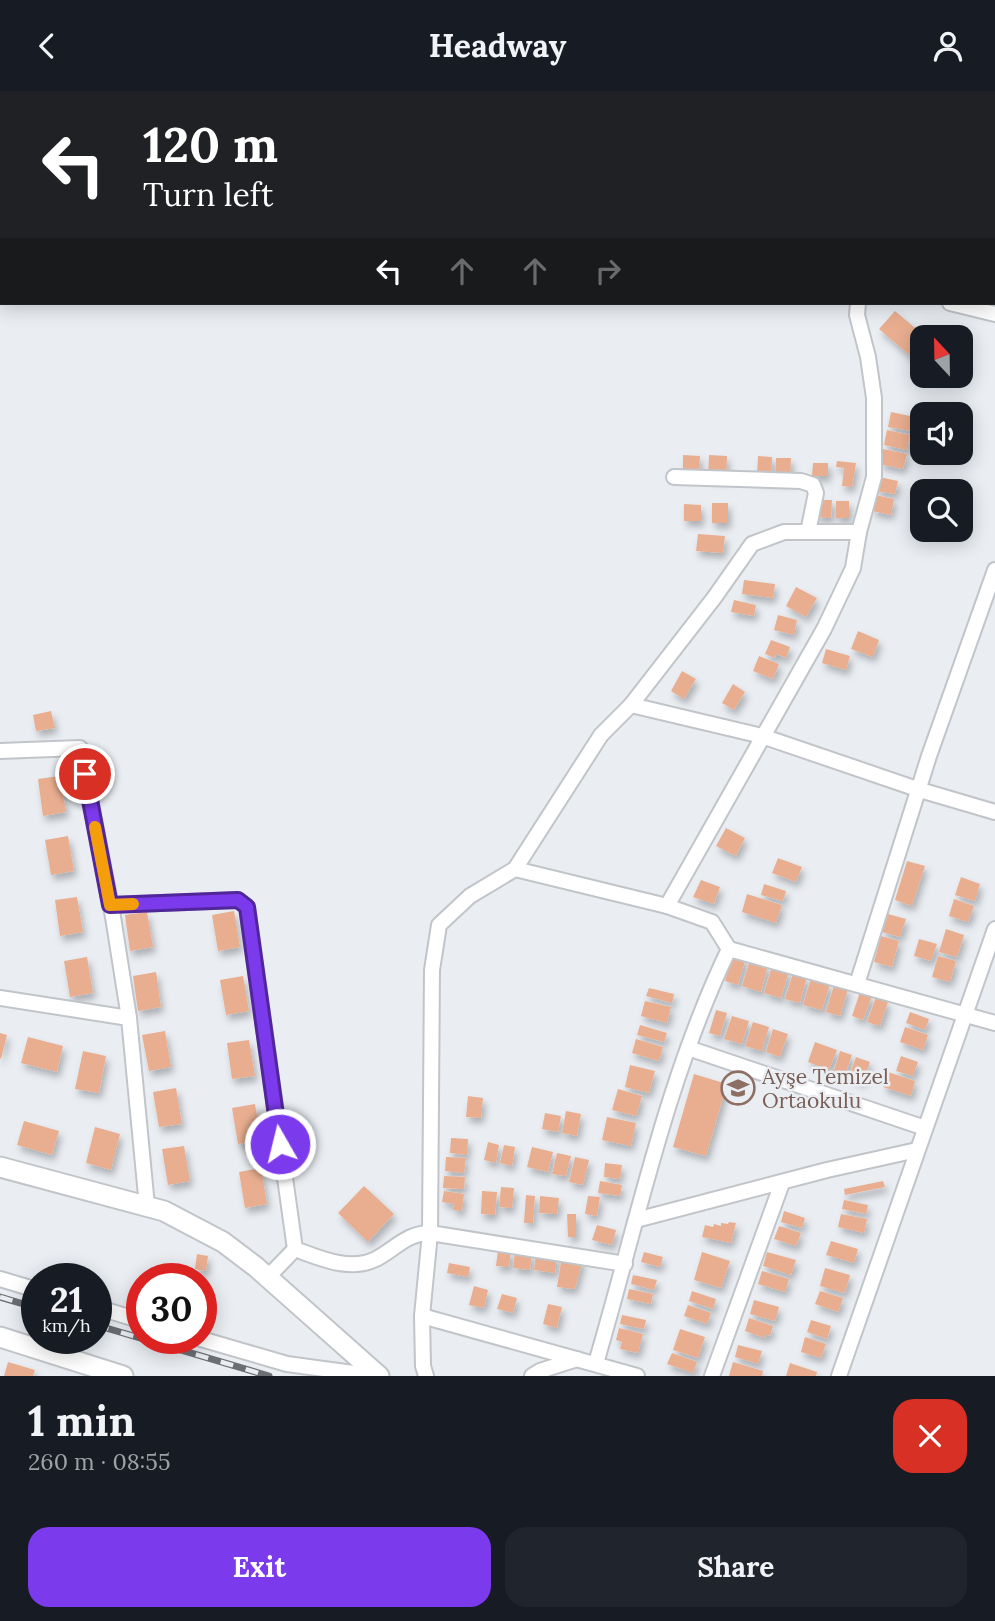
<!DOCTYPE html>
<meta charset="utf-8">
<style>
:root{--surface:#171b24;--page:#20242c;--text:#f1f3f6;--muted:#9ea1a6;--accent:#7c3aed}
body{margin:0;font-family:Lora,serif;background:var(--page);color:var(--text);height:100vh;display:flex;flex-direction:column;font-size:26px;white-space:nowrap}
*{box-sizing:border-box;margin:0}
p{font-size:23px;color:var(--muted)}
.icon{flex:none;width:38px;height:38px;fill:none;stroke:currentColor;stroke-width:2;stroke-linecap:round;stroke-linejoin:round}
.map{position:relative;height:1285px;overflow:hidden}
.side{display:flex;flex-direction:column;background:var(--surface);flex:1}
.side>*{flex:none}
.guide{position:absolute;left:0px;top:0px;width:996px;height:214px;box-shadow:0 4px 18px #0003;background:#202124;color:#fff;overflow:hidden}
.needle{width:46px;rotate:338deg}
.buttons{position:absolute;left:910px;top:234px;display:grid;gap:14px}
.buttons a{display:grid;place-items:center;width:63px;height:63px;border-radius:14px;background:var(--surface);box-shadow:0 4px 18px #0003;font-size:35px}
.speed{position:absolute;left:21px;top:1172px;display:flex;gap:14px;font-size:35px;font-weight:700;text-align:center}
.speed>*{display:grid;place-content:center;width:91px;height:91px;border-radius:50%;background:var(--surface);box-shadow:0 4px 18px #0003;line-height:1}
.speed small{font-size:18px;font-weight:400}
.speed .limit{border:10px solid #d22;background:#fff;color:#111}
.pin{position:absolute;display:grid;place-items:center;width:60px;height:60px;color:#fff;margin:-30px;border:4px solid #fff;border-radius:50%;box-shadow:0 2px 7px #0007}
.me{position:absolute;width:77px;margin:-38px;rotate:352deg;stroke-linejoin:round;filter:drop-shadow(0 0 5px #0008)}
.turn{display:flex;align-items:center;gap:24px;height:147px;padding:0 28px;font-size:32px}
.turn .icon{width:91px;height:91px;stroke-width:2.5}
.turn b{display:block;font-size:49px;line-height:60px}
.lanes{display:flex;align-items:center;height:66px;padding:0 28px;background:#0003;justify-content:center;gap:35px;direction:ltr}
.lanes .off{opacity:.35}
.round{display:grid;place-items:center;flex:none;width:74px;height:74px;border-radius:21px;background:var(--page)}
.head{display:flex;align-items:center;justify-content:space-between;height:119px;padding:0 28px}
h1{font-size:42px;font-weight:800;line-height:52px}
.action{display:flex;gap:14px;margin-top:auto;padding:14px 28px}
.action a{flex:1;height:80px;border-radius:21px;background:var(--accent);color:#fff;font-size:28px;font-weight:800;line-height:80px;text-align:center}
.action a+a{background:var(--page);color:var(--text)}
header{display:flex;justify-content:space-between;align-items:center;height:91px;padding:0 28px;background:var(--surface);font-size:32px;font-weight:800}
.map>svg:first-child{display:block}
</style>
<header><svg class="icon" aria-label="back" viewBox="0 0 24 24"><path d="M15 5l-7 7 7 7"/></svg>Headway<svg class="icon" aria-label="person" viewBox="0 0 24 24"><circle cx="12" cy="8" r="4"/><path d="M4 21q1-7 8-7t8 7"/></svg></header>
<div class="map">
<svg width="995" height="1285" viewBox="0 0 995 1285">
<defs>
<filter id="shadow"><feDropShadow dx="3" dy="5.5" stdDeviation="3.5" flood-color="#0004"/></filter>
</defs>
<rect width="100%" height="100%" fill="#eaeef3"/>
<g fill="#e9ae90" filter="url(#shadow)">
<polygon points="895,220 927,247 922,247 922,257 913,267 879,238"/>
<polygon points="891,321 915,326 912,340 888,336"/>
<polygon points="887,339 910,344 907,359 884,354"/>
<polygon points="883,358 907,363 903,378 880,373"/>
<polygon points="683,364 700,365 699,383 683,383"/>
<polygon points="709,364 727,365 726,387 708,386"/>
<polygon points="758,365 772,366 771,389 757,388"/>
<polygon points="776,367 791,367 790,390 775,389"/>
<polygon points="837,370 856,372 852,396 842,395 844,377 836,376"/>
<polygon points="813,372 828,372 828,385 812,385"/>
<polygon points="879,386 898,390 895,403 876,400"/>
<polygon points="875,404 894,408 891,424 872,420"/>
<polygon points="817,409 832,409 831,427 816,426"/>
<rect x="836" y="410" width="13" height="17"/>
<rect x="712" y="412" width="16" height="20"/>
<polygon points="684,413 701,414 701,430 684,430"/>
<polygon points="698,443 725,445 723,462 696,460"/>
<polygon points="744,489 775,493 773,507 742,503"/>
<polygon points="796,496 817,507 806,526 786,515"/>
<polygon points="734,509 756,514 754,525 731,521"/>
<polygon points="778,524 797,529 794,544 774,539"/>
<polygon points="858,540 879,549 873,566 851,558"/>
<polygon points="771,549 790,556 786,567 776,563 775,567 765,563"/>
<polygon points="826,558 850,565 846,579 822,572"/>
<polygon points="759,565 779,573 773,588 753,580"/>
<polygon points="682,580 696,588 684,608 671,600"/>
<polygon points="733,593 745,601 734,619 722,612"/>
<polygon points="51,620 55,637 36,640 33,624"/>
<polygon points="60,685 66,721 43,725 38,688"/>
<polygon points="726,737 745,747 736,765 716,755"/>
<polygon points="68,745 74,780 51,784 45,749"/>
<polygon points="778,767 802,776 796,791 772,782"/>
<polygon points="907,770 925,775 912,815 895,809"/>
<polygon points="961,786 980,793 975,810 955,804"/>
<polygon points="701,789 720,796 714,813 693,806"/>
<polygon points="764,793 786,800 783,810 761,804"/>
<polygon points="747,803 782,814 776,832 742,821"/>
<polygon points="77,806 83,841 60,845 55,809"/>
<polygon points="954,808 974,815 968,831 949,825"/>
<polygon points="234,820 240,856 218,860 212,824"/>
<polygon points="147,821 153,856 130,860 125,824"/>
<polygon points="888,823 906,828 900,846 882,841"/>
<polygon points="946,838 964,844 957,866 939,861"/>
<polygon points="881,845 899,850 892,876 874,871"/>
<polygon points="919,848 937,853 931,870 914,865"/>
<polygon points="733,863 746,867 738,894 725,890"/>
<polygon points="938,865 956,870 950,891 932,886"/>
<polygon points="87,866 93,902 70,906 64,870"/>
<polygon points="750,869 768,874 761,901 742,895"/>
<polygon points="772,875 789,880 781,907 764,902"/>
<polygon points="156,881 161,916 138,920 133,885"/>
<polygon points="793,882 807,886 800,912 785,908"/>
<polygon points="243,885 249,920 226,924 220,889"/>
<polygon points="811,887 830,893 822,919 803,914"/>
<polygon points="834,894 848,898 840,925 826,921"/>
<polygon points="649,897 674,903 672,912 646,905"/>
<polygon points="860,901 872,905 863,929 852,925"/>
<polygon points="876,906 888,911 880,935 867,931"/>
<polygon points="645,910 671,916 667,932 641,925"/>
<polygon points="716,919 727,922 720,945 709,942"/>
<polygon points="910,921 929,928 925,939 906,932"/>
<polygon points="732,925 749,930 742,953 724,948"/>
<polygon points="753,931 769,936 762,960 745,955"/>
<polygon points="640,934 667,942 664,951 637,944"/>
<polygon points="905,936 928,944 923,959 900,951"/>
<polygon points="773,938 788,943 780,966 766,961"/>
<polygon points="165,940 171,976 149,980 142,944"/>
<polygon points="0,942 7,944 1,968 0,967"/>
<polygon points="28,946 63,955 57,981 21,972"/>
<polygon points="636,948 663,956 659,970 632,962"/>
<polygon points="249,949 255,985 232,988 227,952"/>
<polygon points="815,951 837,959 829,979 808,971"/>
<polygon points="83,960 106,965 99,1002 75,998"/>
<polygon points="840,960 852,964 845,984 834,980"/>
<polygon points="901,965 918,971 913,985 896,980"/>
<polygon points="856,966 870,971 863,991 849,986"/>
<polygon points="630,974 655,980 649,1002 625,996"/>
<polygon points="888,981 915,990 911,1005 883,996"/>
<polygon points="694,983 727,993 706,1065 673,1056"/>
<polygon points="176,997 182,1033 159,1036 153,1001"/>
<polygon points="618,998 642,1005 636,1025 612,1019"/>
<polygon points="468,1005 483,1007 481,1027 466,1026"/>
<polygon points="255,1013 261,1049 238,1053 232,1017"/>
<polygon points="566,1020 581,1023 577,1045 562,1042"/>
<polygon points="545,1022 561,1025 558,1041 542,1038"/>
<polygon points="607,1026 636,1032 631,1055 602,1049"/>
<polygon points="24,1030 59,1040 52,1064 17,1054"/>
<polygon points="95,1036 120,1043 111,1079 86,1072"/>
<polygon points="451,1047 468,1048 467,1064 450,1062"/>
<polygon points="488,1051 499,1054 496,1072 484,1069"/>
<polygon points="504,1054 515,1056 512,1075 500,1072"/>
<polygon points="184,1055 190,1090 168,1094 162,1058"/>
<polygon points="532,1056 553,1061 548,1081 527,1076"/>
<polygon points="557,1062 571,1065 566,1085 552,1083"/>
<polygon points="446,1066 466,1067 464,1082 445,1080"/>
<polygon points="575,1066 589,1069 583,1094 569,1091"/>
<polygon points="605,1072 622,1074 620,1088 604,1086"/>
<polygon points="261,1077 267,1113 245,1117 239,1081"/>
<polygon points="444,1085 465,1086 464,1098 443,1097"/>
<polygon points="600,1090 622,1094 620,1105 598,1102"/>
<polygon points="883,1090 885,1096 845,1104 844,1098"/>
<polygon points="364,1095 394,1123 368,1151 338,1122"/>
<polygon points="501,1096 514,1097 512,1117 499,1116"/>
<polygon points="444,1100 464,1103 462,1120 453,1119 454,1113 442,1111"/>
<polygon points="482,1100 497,1101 495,1124 481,1123"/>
<polygon points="526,1104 535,1105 533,1132 524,1132"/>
<polygon points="540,1105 559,1107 557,1123 539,1122"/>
<polygon points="588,1105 600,1106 597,1125 585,1123"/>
<polygon points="844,1109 868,1114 866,1123 842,1118"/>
<polygon points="784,1120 805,1127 802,1137 781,1131"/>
<polygon points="567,1123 576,1123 576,1146 568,1146"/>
<polygon points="841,1123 867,1128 864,1142 838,1136"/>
<polygon points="729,1131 736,1132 731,1152 702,1146 705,1134 713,1136 714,1133 721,1135 721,1132 728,1133"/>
<polygon points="597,1134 616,1139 612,1154 592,1149"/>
<polygon points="779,1135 801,1142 796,1155 774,1148"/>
<polygon points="831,1150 858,1158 854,1172 826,1164"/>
<polygon points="498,1159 511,1160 509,1176 496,1175"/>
<polygon points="515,1160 532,1162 530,1179 513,1177"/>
<polygon points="644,1161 663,1166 660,1176 641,1171"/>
<polygon points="702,1161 730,1170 721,1197 694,1189"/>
<polygon points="767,1161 796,1169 791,1184 763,1175"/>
<polygon points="536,1162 557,1164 555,1182 534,1179"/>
<polygon points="197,1163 208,1165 206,1180 195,1178"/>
<polygon points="562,1165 583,1168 575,1198 557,1196"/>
<polygon points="449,1172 470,1176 468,1186 447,1182"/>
<polygon points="825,1177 850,1184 845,1202 820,1195"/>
<polygon points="762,1180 789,1188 785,1201 758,1193"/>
<polygon points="633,1184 657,1189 654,1199 631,1193"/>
<polygon points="474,1195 488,1199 484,1217 469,1214"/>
<polygon points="629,1198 653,1203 651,1213 627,1208"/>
<polygon points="692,1200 716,1208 713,1218 689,1210"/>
<polygon points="820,1200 843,1207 838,1221 815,1213"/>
<polygon points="502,1203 517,1207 513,1222 497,1218"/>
<polygon points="754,1209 779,1216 775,1230 750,1223"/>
<polygon points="548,1213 562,1216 557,1237 543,1233"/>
<polygon points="688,1214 711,1222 707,1233 684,1225"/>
<polygon points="622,1224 646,1229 644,1238 620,1233"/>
<polygon points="749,1227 773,1235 770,1245 766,1243 765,1247 745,1240"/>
<polygon points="811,1229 831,1235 827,1248 807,1241"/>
<polygon points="619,1237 643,1243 638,1262 620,1258 622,1251 616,1249"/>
<polygon points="680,1238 705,1246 698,1267 673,1259"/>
<polygon points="805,1246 826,1253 821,1267 801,1261"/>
<polygon points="738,1254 762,1260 758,1273 735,1266"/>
<polygon points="672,1262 697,1271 693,1282 667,1273"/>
<polygon points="8,1271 35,1279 33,1285 4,1285"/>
<polygon points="733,1271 763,1280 762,1285 729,1285"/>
<polygon points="790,1272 817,1281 816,1285 786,1285"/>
</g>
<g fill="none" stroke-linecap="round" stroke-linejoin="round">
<defs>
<g id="minor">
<polyline points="597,2 597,0"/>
<polyline points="743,2 743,0"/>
<polyline points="829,2 829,0"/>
<polyline points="927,2 927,0"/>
<polyline points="950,212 995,223"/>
<polyline points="674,386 801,390 813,394 816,402 808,441"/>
<polyline points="631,614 762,645 920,699 995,721"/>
<polyline points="0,660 80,657 113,826 129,927 147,1115"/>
<polyline points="515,778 667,815 712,831 729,858 995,932"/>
<path d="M110,814L238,809L247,816L295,1158C320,1167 349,1181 376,1168C395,1158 407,1142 430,1142L625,1173"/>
<polyline points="667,815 824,538 853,477 859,441 874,386 874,307 868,266 857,224 858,212"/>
<polyline points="857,893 929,665 995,479"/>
<polyline points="0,907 129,927"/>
<polyline points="688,957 925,1037"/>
<polyline points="636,1129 827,1079 917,1059"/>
<polyline points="268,1186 295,1158"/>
<polyline points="0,1188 37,1199"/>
<polyline points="96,1216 142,1230"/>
<polyline points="422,1225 637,1285"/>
<polyline points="201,1248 287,1273 375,1285"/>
<path d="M596,1272C637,1133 666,989 729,858"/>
<polyline points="426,1285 423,1275 422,1225 430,1142 432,879 439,834 470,805 515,778 601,644 631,614 714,507 752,453 784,441 859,441"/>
<polyline points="532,1285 540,1280 577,1268"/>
<polyline points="712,1285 782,1092"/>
<polyline points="839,1285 995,838"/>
</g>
<g id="tertiary">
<polyline points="0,1076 164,1120 223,1151 256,1176 379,1285"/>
<polyline points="0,1246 123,1285"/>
</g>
</defs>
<use href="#minor" stroke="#c1c5c9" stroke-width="18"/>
<use href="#tertiary" stroke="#c1c5c9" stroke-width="23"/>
<use href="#minor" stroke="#fff" stroke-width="14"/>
<use href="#tertiary" stroke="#fff" stroke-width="19"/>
<defs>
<g id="rail">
<polyline points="0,1206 37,1217"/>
<polyline points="96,1234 269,1285"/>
</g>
</defs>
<use href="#rail" stroke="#6c6e71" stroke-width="7"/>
<use href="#rail" stroke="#eaeef3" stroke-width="4.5" stroke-dasharray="13" stroke-linecap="butt"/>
</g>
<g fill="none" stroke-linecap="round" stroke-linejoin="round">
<defs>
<polyline id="route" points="85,683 110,814 238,809 247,816 280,1053"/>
</defs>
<use href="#route" stroke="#51269a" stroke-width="18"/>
<use href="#route" stroke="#7c3aed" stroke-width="12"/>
<polyline stroke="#f59e0b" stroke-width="12" points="95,736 110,814 133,813"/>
</g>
<defs>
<symbol id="school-ring" viewBox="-11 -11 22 22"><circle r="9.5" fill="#eaeef3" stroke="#8d6e63" stroke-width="1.5"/><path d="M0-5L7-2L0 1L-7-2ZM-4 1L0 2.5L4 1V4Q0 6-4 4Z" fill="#8d6e63"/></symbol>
</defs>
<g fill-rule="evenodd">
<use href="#school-ring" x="719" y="978" width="38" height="38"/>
</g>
<g text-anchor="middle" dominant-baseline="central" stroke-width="5" stroke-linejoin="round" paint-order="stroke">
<g font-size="21" fill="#785e54" stroke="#eaeef3" text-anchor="start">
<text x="762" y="985">Ayşe Temizel<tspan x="762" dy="24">Ortaokulu</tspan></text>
</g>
</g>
</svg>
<div class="buttons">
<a><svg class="needle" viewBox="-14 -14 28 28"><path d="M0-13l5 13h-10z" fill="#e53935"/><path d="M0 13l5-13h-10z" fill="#9ea1a6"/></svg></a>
<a><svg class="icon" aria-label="sound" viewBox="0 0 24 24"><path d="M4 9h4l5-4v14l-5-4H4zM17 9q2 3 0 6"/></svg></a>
<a><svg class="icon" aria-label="search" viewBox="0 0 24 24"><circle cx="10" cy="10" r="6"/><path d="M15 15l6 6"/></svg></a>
</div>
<div class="speed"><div>21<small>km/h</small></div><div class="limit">30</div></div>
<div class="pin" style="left:85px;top:683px;background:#d93025"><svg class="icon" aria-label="arrive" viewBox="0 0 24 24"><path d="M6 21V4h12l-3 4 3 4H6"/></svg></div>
<svg class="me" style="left:280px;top:1053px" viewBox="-20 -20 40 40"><circle r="17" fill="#7c3aed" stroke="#fff" stroke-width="3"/><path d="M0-11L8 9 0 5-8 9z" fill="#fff"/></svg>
<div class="guide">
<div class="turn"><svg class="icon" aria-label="left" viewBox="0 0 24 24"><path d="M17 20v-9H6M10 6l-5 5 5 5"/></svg><div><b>120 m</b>Turn left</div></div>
<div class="lanes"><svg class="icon" aria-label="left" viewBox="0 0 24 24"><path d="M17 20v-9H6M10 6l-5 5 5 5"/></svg><svg class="icon off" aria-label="ahead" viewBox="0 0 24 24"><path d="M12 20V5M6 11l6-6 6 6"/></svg><svg class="icon off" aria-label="ahead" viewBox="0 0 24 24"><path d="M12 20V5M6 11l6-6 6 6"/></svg><svg class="icon off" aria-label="right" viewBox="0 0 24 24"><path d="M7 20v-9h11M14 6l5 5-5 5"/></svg></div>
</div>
</div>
<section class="side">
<div class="head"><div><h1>1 min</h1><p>260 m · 08:55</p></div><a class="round" style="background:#d93025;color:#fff"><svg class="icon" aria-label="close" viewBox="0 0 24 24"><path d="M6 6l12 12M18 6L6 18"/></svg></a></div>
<div class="action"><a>Exit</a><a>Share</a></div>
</section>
